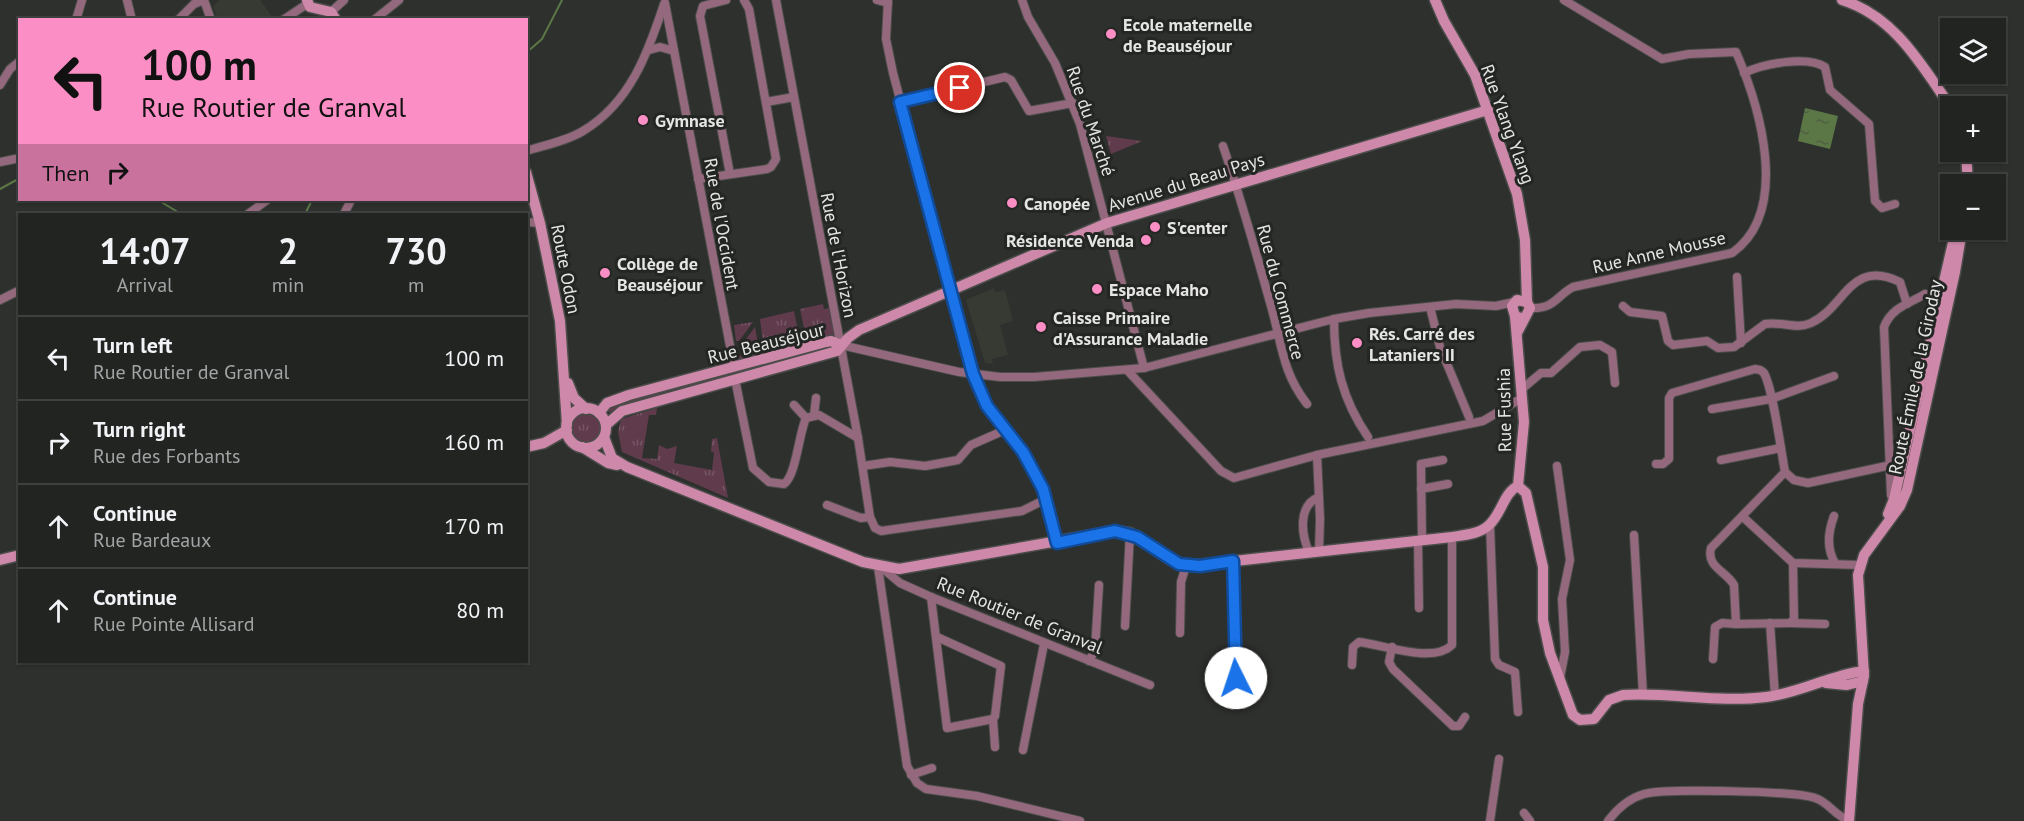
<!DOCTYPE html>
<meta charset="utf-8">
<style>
:root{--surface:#222422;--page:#2a2c2a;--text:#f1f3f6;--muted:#a2a4a5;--line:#3f4140}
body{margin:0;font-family:"PT Sans",sans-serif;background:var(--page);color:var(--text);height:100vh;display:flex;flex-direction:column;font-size:22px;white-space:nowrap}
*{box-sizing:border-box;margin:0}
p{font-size:20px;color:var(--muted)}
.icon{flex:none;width:33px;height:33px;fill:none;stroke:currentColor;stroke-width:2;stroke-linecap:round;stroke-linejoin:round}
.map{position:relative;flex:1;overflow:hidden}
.panel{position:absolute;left:18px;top:213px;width:510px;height:450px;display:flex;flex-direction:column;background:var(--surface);border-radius:0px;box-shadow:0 2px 4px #0004,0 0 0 2px var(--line)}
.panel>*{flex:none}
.top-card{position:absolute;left:18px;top:18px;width:510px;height:183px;border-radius:0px;box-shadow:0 2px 4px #0004,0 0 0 2px var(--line);background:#fb8fc5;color:#111;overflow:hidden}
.tools{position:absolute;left:1940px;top:18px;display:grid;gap:12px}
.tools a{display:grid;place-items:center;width:66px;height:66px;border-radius:0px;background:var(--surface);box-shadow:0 2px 4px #0004,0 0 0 2px var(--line);font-size:30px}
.pin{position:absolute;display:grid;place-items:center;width:51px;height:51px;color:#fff;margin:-26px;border:3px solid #fff;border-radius:50%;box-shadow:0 2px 6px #0007}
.me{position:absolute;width:66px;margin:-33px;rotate:356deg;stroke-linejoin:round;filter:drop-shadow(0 0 4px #0008)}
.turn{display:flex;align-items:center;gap:21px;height:126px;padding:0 24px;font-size:27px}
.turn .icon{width:78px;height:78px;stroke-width:2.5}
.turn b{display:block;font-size:42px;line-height:51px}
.then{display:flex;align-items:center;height:57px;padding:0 24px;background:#0003;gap:12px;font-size:22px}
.eta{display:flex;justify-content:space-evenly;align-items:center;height:102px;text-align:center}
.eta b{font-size:36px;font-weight:700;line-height:42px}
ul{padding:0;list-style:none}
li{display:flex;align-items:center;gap:18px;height:84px;padding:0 24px;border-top:2px solid var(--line)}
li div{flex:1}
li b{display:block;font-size:22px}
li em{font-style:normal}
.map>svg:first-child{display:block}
</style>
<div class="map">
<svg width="2024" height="821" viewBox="0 0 2024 821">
<defs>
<pattern id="grass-tufts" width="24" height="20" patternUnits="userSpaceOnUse" patternTransform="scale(1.5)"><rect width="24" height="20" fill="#5f3b4c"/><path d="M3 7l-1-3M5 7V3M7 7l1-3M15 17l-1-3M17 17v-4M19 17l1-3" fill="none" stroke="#765766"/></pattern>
<pattern id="water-ripples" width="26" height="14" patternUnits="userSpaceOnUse" patternTransform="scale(1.5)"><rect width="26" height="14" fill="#5b7745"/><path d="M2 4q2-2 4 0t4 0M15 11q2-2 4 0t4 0" fill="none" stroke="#505e44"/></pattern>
</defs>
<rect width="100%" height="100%" fill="#2e302d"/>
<g fill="#373a33">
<polygon points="220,0 260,0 273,18 218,19 213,6"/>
<polygon points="994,288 995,292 1005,290 1013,321 1000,325 1008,355 992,359 993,364 985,363 966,300"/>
</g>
<g fill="url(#grass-tufts)">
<polygon points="1106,136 1142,141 1111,154"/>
<polygon points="823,304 824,309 829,308 834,336 807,342 800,309"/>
<polygon points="794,311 800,341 798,346 767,353 764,351 760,319"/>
<polygon points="753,322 739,341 736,341 734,325"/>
<polygon points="755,327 760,355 739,361 735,359 733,347 738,356 745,355 743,343"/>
<polygon points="797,354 798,358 684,390 681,387"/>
<polygon points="660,392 660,395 610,412 607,411 608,407"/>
<polygon points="657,408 656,415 649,415 642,458 657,459 659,445 667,449 677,446 674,463 712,470 714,453 711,451 712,439 717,438 728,498 622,452 618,432 621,419"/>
<circle cx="586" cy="428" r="16"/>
</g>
<polygon fill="url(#water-ripples)" points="1805,108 1838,116 1830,149 1798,141"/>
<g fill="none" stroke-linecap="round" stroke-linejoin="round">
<g stroke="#5b7745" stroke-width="2">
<polyline points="526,53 542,39 562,0"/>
<polyline points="0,189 20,178"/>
<polyline points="158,200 181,214"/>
<polyline points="305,214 312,200"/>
</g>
<defs>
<g id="street">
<polyline points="127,0 132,20"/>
<polyline points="204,0 211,20"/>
<polyline points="726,0 703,6 700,16 730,174"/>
<polyline points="776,0 858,438 870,517 875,528 881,531 1022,511 1038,503"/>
<polyline points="877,0 888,3"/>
<polyline points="888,0 886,39 893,73 973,374 987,406 1023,452 1043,489 1057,543"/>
<polyline points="1022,0 1028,17 1055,63 1080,124 1144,368"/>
<polyline points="665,3 734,367"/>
<polyline points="331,12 344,0"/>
<polyline points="76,20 82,0"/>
<polyline points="178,20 194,4 204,0"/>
<polyline points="283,20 307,4"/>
<polyline points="374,20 399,0"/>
<polyline points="649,50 660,47 674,51"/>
<path d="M1744,73C1763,64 1807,55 1825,67L1830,90L1869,124L1875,201L1882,208L1895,204"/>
<polyline points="0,85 10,69 20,61"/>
<polyline points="766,102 794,97"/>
<polyline points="900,102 1005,77 1011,80 1029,111 1073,103"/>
<path d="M1223,146C1241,199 1256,252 1271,306C1282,344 1282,372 1307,404"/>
<path d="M526,151C545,145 567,141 583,131C630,103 648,53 664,4"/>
<polyline points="0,162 20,158"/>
<polyline points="698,179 767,169 771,167 776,159 749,9 744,0"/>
<polyline points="248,214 267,200"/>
<polyline points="344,214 351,200"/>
<polyline points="526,222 540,223"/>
<polyline points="1737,277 1741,343"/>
<polyline points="0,300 20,290"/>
<path d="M1623,306L1630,312L1662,316L1668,341L1673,345L1707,341L1718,348L1734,347L1765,324C1781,321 1796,330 1811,323C1846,307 1850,258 1900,282L1907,304"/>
<polyline points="1430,307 1440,347 1469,417"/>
<path d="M1530,308C1555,309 1555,297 1573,287L1732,253C1791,211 1760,107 1736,52L1689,54L1662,59L1564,0"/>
<path d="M1334,319C1334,364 1342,399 1368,437"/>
<polyline points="841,345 959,372 1000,377 1034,377 1144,368 1334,319 1369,313 1456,304 1496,306 1514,302"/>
<polyline points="1127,370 1221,471 1234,478 1317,455 1483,421 1522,398"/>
<path d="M735,379L753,468L769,482L784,484C796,476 799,433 806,418L819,415L858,438"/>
<polyline points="1522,389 1541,373 1551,373 1580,347 1600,345 1612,352 1615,383"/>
<polyline points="794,405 806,418"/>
<polyline points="1712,409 1771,399 1834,376"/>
<polyline points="814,415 816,398"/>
<polyline points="1317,455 1320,519 1319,551"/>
<polyline points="1721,460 1781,448"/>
<path d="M1656,464H1663L1669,459V398L1672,393L1755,369C1759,370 1761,369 1764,373C1773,389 1781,451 1785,472L1711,548C1706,567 1726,571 1734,585L1736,624L1790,623L1794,619L1793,563"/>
<polyline points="863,466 890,462 925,466 958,460 971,445 1005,430"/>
<polyline points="1557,466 1570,560 1562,599 1565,652 1560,678"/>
<polyline points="1785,472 1794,480 1808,483 1891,465"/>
<polyline points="1421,489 1448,484"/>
<path d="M1891,495L1884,327C1891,308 1908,304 1925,294"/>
<polyline points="827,505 861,518 870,517"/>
<path d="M1834,516C1828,532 1826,548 1835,563"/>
<polyline points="1743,517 1793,563 1860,565"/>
<polyline points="1490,525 1495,659 1499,665 1515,672 1518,712"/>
<polyline points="1634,535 1643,695"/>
<polyline points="1418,540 1419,608"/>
<polyline points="1422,540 1421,464 1443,460"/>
<path d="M1309,552C1301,534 1298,505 1319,497"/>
<polyline points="1232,561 1236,678"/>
<polyline points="878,567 907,766 917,783 926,789 977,796 1080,821"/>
<polyline points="882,568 900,583 931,597 1150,685"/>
<polyline points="931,597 947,728 993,719"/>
<polyline points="1770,623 1775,696"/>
<polyline points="1790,623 1825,624"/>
<polyline points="1125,626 1130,533"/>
<polyline points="1180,633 1181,582 1186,566"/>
<polyline points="937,637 1001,666 995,716 993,719 995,747"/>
<polyline points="1392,647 1389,662 1393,669 1453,726 1459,726 1465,717"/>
<polyline points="1713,659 1715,627 1722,623 1736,624"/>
<polyline points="1089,661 1095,650 1099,585"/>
<path d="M1352,665L1353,647L1359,642C1384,645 1433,664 1452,645V537"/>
<polyline points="1023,750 1044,644"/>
<polyline points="911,775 932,768"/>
<polyline points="1524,813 1530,821"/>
<polyline points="1490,821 1499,759"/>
<path d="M1608,821C1617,809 1630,798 1644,794C1663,788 1796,791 1815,798C1829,802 1834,816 1849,820"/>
</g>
<g id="secondary">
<polyline points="307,0 310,7 331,12 336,20"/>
<polyline points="1435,0 1444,21 1475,75 1517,194 1525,240 1527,302 1530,308 1517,333"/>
<path d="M1842,0C1894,16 1921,64 1950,106"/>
<polyline points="1966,152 1968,184"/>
<polyline points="526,172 540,223 560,321 567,425"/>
<polyline points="1515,316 1524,422 1518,486"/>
<polyline points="1521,318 1515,316 1512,306 1517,300 1527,302"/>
<polyline points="568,383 574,398 586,409"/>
<circle cx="586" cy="428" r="20"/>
<polyline points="599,413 607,403 629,395 826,342 831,341 841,345"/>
<polyline points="606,425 622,411 837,351 848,338 859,330 1107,223 1488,110"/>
<path d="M604,437L612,458L627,467L863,562L899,569L1115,531L1130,533L1171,560L1189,566L1452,537C1464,535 1480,534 1489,525C1501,515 1504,492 1518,486"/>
<polyline points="526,447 544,443 567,430"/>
<polyline points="582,447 608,463 617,465"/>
<path d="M1518,486L1526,493L1543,567V620L1550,653L1573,715L1580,720L1594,719L1609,700L1623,695C1670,692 1719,703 1766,697C1800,693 1830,675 1864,671"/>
<polyline points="1888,514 1894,499 1954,238"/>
<polyline points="0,560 20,555"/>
<polyline points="1826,683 1847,685 1863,681"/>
<polyline points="1849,821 1858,704 1864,676 1858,575 1864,555 1900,506 1907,490 1955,272 1962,230"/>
</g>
</defs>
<use href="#street" stroke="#4b4d4a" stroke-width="10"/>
<use href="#secondary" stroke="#4b4d4a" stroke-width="13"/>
<use href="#street" stroke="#95697d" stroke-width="8"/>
<use href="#secondary" stroke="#ce88a9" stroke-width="10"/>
</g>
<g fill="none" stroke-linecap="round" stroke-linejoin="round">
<defs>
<polyline id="route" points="960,88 900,102 973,374 987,406 1023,452 1043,489 1057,543 1115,531 1137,537 1179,564 1200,566 1233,561 1236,678"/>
</defs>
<use href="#route" stroke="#114b97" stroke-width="15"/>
<use href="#route" stroke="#1a73e8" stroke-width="10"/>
</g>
<g fill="#fb8fc5" stroke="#242623" stroke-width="2">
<circle cx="1111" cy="34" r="6"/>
<circle cx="643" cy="120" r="6"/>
<circle cx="1012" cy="203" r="6"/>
<circle cx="1155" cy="227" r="6"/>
<circle cx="1146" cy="240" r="6"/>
<circle cx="605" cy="273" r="6"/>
<circle cx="1097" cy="289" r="6"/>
<circle cx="1041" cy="327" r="6"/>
<circle cx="1357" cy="343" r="6"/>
</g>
<g text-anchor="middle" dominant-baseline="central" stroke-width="6" stroke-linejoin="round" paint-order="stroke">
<g font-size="18" font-weight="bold" fill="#e4e5e4" stroke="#242623" text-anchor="start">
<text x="1123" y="24">Ecole maternelle<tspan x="1123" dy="21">de Beauséjour</tspan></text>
<text x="655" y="120">Gymnase</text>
<text x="1024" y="203">Canopée</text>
<text x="1167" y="227">S'center</text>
<text x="1134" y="240" text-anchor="end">Résidence Venda</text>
<text x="617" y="263">Collège de<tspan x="617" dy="21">Beauséjour</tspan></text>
<text x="1109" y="289">Espace Maho</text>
<text x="1053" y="317">Caisse Primaire<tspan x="1053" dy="21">d'Assurance Maladie</tspan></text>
<text x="1369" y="333">Rés. Carré des<tspan x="1369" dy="21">Lataniers II</tspan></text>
</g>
<g font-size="18" fill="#e4e5e4" stroke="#242623">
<text transform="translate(1091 121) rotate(71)">Rue du Marché</text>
<text transform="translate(1508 124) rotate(70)">Rue Ylang Ylang</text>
<text transform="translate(1186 182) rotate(-17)">Avenue du Beau Pays</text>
<text transform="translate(722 224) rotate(80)">Rue de l'Occident</text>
<text transform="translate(1659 252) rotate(-13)">Rue Anne Mousse</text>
<text transform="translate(839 255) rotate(79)">Rue de l'Horizon</text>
<text transform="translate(566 269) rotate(79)">Route Odon</text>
<text transform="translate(1281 292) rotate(75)">Rue du Commerce</text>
<text transform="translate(766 343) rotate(-14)">Rue Beauséjour</text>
<text transform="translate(1915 377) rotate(-78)">Route Émile de la Giroday</text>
<text transform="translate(1504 410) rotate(-91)">Rue Fushia</text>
<text transform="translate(1020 615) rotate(22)">Rue Routier de Granval</text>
</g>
</g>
</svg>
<div class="tools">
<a><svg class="icon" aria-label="layers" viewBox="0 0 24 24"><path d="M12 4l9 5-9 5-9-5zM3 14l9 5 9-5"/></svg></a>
<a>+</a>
<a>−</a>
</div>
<div class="pin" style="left:960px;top:88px;background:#d93025"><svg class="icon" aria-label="arrive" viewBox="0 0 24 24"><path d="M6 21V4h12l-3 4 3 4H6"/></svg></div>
<svg class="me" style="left:1236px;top:678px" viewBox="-20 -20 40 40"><circle r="19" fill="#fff"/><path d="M0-13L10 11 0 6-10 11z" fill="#1a73e8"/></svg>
<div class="top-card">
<div class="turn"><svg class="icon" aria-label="left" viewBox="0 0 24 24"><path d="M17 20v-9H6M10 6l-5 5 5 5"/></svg><div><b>100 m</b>Rue Routier de Granval</div></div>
<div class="then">Then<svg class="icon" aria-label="right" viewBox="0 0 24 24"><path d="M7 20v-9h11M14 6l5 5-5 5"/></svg></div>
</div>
<section class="panel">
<div class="eta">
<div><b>14:07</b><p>Arrival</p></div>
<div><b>2</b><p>min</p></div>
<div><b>730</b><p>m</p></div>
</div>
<ul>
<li><svg class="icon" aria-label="left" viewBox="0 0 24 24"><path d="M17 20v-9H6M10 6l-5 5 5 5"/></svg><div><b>Turn left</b><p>Rue Routier de Granval</p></div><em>100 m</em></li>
<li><svg class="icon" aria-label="right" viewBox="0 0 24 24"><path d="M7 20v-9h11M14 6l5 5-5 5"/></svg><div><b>Turn right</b><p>Rue des Forbants</p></div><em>160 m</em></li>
<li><svg class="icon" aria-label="ahead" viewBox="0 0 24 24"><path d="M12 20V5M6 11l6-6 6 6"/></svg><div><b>Continue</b><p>Rue Bardeaux</p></div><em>170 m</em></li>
<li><svg class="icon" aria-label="ahead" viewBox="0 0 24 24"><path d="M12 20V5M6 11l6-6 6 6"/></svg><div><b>Continue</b><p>Rue Pointe Allisard</p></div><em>80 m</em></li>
</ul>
</section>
</div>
